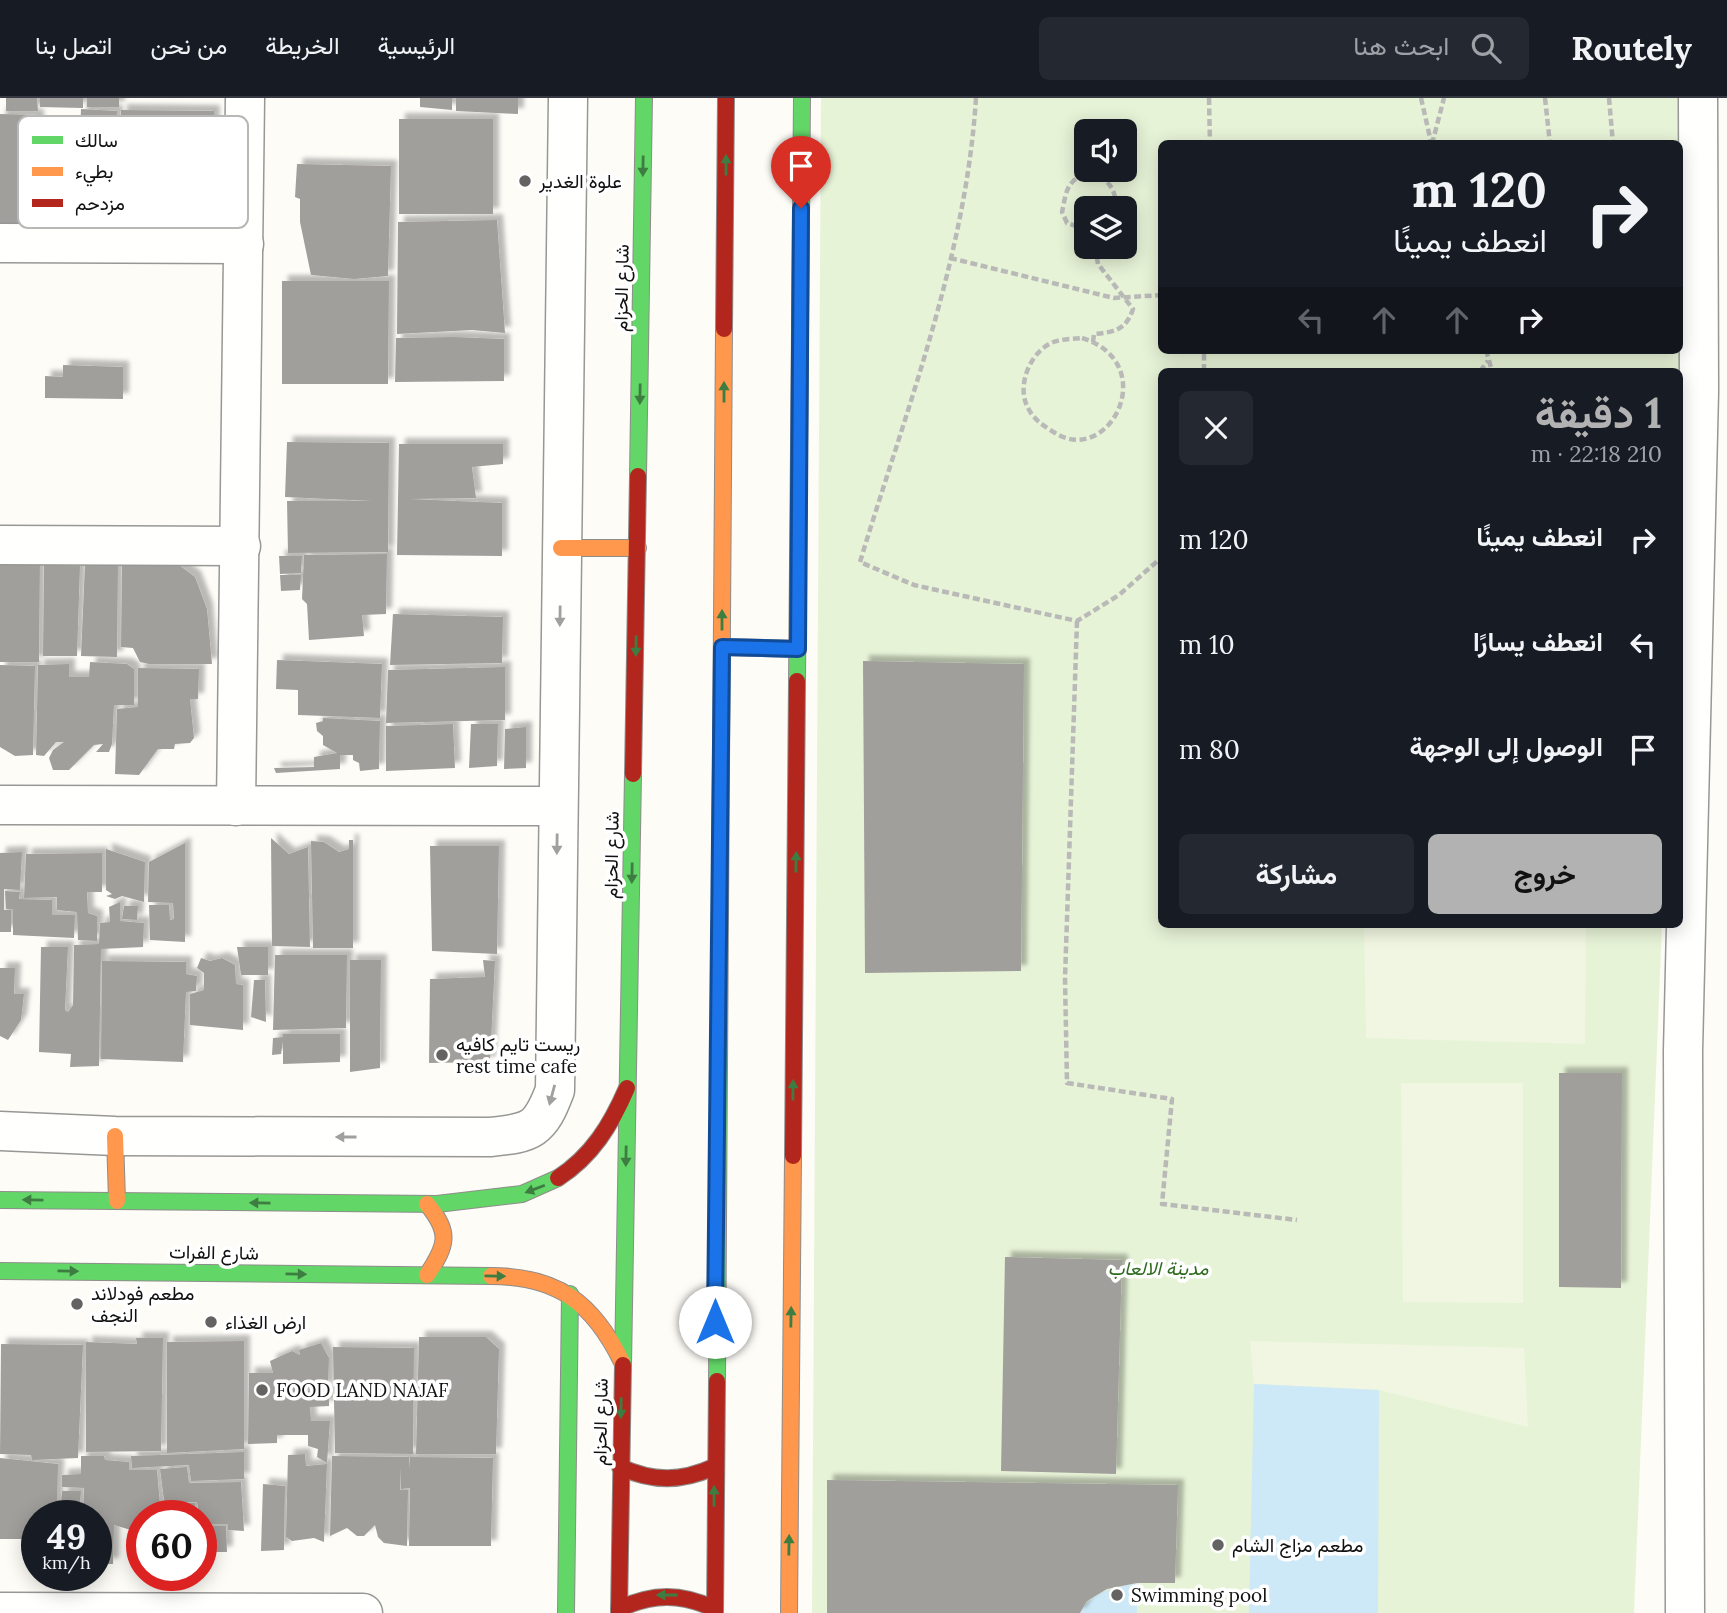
<!DOCTYPE html>
<html lang="ar">
<meta charset="utf-8">
<style>
:root{--surface:#171b24;--page:#242831;--text:#f1f3f6;--muted:#9ea1a6;--line:#363941;--accent:#b2b2b3}
body{margin:0;font-family:Lora,Vazirmatn,serif;background:var(--page);color:var(--text);direction:rtl;height:100vh;display:flex;flex-direction:column;font-size:26px;white-space:nowrap}
*{box-sizing:border-box;margin:0}
p{font-size:23px;color:var(--muted)}
.icon{flex:none;width:38px;height:38px;fill:none;stroke:currentColor;stroke-width:2;stroke-linecap:round;stroke-linejoin:round}
.map{position:relative;flex:1;overflow:hidden;direction:ltr}
.details{position:absolute;left:1158px;top:270px;width:525px;height:560px;display:flex;flex-direction:column;background:var(--surface);border-radius:10px;box-shadow:0 4px 18px #0003;direction:rtl}
.details>*{flex:none}
.banner{position:absolute;left:1158px;top:42px;width:525px;height:214px;border-radius:10px;box-shadow:0 4px 18px #0003;direction:rtl;background:#171b24;color:var(--text);overflow:hidden}
.buttons{position:absolute;left:1074px;top:21px;display:grid;gap:14px}
.buttons a{display:grid;place-items:center;width:63px;height:63px;border-radius:10px;background:var(--surface);box-shadow:0 4px 18px #0003;font-size:35px}
.speed{position:absolute;left:21px;top:1402px;display:flex;gap:14px;font-size:35px;font-weight:700;text-align:center}
.speed>*{display:grid;place-content:center;width:91px;height:91px;border-radius:50%;background:var(--surface);box-shadow:0 4px 18px #0003;line-height:1}
.speed small{font-size:18px;font-weight:400}
.speed .limit{border:10px solid #d22;background:#fff;color:#111}
.pin{position:absolute;display:grid;place-items:center;width:60px;height:60px;color:#fff;margin:-72px -30px;border-radius:50% 50% 50% 0;rotate:-45deg;box-shadow:0 0 7px #0007}
.pin .icon{rotate:45deg}
.me{position:absolute;width:77px;margin:-38px;rotate:0deg;stroke-linejoin:round;filter:drop-shadow(0 0 5px #0008)}
.turn{display:flex;align-items:center;gap:24px;height:147px;padding:0 21px;font-size:32px}
.turn .icon{width:91px;height:91px;stroke-width:2.5}
.turn b{display:block;font-size:49px;line-height:60px}
.lanes{display:flex;align-items:center;height:66px;padding:0 21px;background:#0003;justify-content:center;gap:35px;direction:ltr}
.lanes .off{opacity:.35}
.round{display:grid;place-items:center;flex:none;width:74px;height:74px;border-radius:10px;background:var(--page)}
.head{display:flex;align-items:center;justify-content:space-between;height:119px;padding:0 21px}
h1{font-size:42px;font-weight:700;line-height:52px;color:var(--accent)}
.action{display:flex;gap:14px;margin-top:auto;padding:14px 21px}
.action a{flex:1;height:80px;border-radius:10px;background:var(--accent);color:#111;font-size:28px;font-weight:700;line-height:80px;text-align:center}
.action a+a{background:var(--page);color:var(--text)}
ul{padding:0;list-style:none}
li{display:flex;align-items:center;gap:21px;height:105px;padding:0 21px}
li div{flex:1}
li b{display:block;font-size:26px}
li em{font-style:normal}
header{display:flex;align-items:center;gap:42px;box-sizing:border-box;height:98px;padding:0 35px;background:var(--surface);border-bottom:2px solid var(--line)}
header strong{font-size:33px}
nav{display:flex;gap:38px;margin-inline-start:auto;font-size:24px}
.search{width:490px;height:63px;background:var(--page);display:flex;align-items:center;gap:18px;box-sizing:border-box;padding:0 24px;border-radius:10px;color:var(--muted);font-size:26px}
.map>svg:first-child{display:block}
</style>
<header>
<strong>Routely</strong>
<div class="search"><svg class="icon" aria-label="search" viewBox="0 0 24 24"><circle cx="10" cy="10" r="6"/><path d="M15 15l6 6"/></svg>ابحث هنا</div>
<nav><a>الرئيسية</a><a>الخريطة</a><a>من نحن</a><a>اتصل بنا</a></nav>
</header>
<div class="map">
<svg width="1727" height="1515" viewBox="0 0 1727 1515">
<defs>
<filter id="shadow"><feDropShadow dx="6" dy="-6" stdDeviation="2" flood-color="#0004"/></filter>
</defs>
<rect width="100%" height="100%" fill="#fdfcf7"/>
<path fill="#e7f3d7" fill-rule="evenodd" d="M821,0H1696L1680,273H1162V826H1662L1634,1515H812ZM1087,33H1125V72H1087ZM1162,46H1680V252H1162ZM1087,110H1125V149H1087Z"/>
<g fill="#f0f6e1">
<polygon points="1364,826 1586,826 1585,946 1366,940"/>
<polygon points="1401,985 1523,985 1523,1205 1403,1204"/>
<polygon points="1250,1243 1524,1250 1528,1329 1379,1292 1254,1286"/>
</g>
<g fill="#cde8f7">
<polygon points="1254,1286 1379,1292 1378,1515 1249,1515"/>
<path d="M1137,1485V1515H1080C1092,1493 1113,1490 1137,1485Z"/>
</g>
<g fill="#a19f9c" filter="url(#shadow)">
<polygon points="6,0 37,0 38,13 6,13"/>
<polygon points="40,0 83,0 83,10 40,9"/>
<rect x="87" y="0" width="32" height="9"/>
<polygon points="420,0 452,0 452,12 420,9"/>
<polygon points="456,0 518,0 518,16 456,13"/>
<polygon points="81,11 117,13 113,114 77,113"/>
<polygon points="121,12 214,13 213,108 152,108 152,120 119,120"/>
<polygon points="0,16 38,17 37,128 0,127"/>
<rect x="399" y="21" width="94" height="95"/>
<polygon points="297,66 391,68 388,178 354,181 311,177 300,124 300,101 295,99"/>
<polygon points="497,122 505,235 472,232 397,236 398,124"/>
<polygon points="282,183 389,183 388,286 282,286"/>
<polygon points="454,239 504,241 504,283 395,284 396,240"/>
<polygon points="63,267 123,269 123,301 45,300 45,278 63,279"/>
<polygon points="287,344 389,345 388,454 288,455 287,403 372,403 285,399"/>
<polygon points="399,346 503,346 503,366 472,369 476,400 410,401 502,405 502,458 397,457"/>
<polygon points="387,456 386,516 362,517 364,538 309,542 307,506 302,501 304,457"/>
<polygon points="279,458 302,458 301,475 280,476"/>
<polygon points="0,461 40,461 39,564 0,564"/>
<polygon points="122,465 179,467 195,479 207,511 212,566 149,566 140,564 133,550 121,549"/>
<polygon points="44,466 80,468 77,558 43,558"/>
<polygon points="85,466 118,466 117,559 81,558"/>
<polygon points="280,477 301,477 300,492 281,493"/>
<polygon points="393,516 503,519 502,565 390,567"/>
<polygon points="277,562 382,566 380,620 298,617 298,592 276,591"/>
<polygon points="863,563 1024,566 1021,873 865,875"/>
<polygon points="90,564 127,566 134,571 134,607 114,607 112,646 109,654 96,654 103,646 94,647 69,672 53,672 49,660 53,652 64,644 56,644 44,658 36,657 38,567 69,566 69,579 89,579"/>
<polygon points="0,567 35,568 33,657 15,658 0,649"/>
<polygon points="505,569 505,622 386,625 388,572"/>
<polygon points="138,570 199,571 198,601 190,601 194,640 190,645 175,646 174,651 158,651 139,677 115,676 117,611 138,609"/>
<polygon points="323,620 380,623 379,671 360,673 359,665 353,662 353,657 340,657 340,671 276,675 274,670 314,669 314,659 337,655 323,647 323,638 317,633 316,625 323,623"/>
<polygon points="453,626 455,670 386,673 386,628"/>
<polygon points="471,626 498,626 497,668 469,670"/>
<polygon points="526,629 526,670 504,671 505,631"/>
<polygon points="271,740 289,756 308,749 310,849 272,848"/>
<polygon points="349,742 353,742 353,850 313,850 311,743 324,744 339,754 349,751"/>
<polygon points="185,745 185,844 150,842 149,807 169,807 170,822 174,821 173,805 148,804 149,764"/>
<polygon points="430,748 499,748 497,856 432,853"/>
<polygon points="106,751 145,764 144,804 122,798 115,801 106,798 112,796 106,792"/>
<polygon points="22,754 20,792 4,791 4,812 11,812 11,834 0,834 0,755"/>
<polygon points="102,755 102,794 87,794 88,815 97,818 97,843 78,842 77,814 57,812 57,799 24,800 26,756"/>
<polygon points="5,793 20,794 19,801 52,802 52,817 75,817 74,840 13,837 13,812 16,812 6,811"/>
<polygon points="120,804 120,823 144,825 143,849 101,851 99,968 70,969 71,956 39,954 41,849 68,849 65,912 68,914 73,907 74,847 99,846 100,825 110,824 109,809"/>
<polygon points="124,808 138,808 137,822 122,821"/>
<polygon points="237,849 268,849 268,877 241,877"/>
<polygon points="275,857 347,857 346,930 273,932"/>
<polygon points="201,860 210,863 222,860 235,867 236,886 243,887 243,932 190,927 190,896 204,892 204,875 197,870"/>
<polygon points="350,862 381,862 380,970 350,974"/>
<polygon points="483,862 495,863 490,964 429,965 430,881 485,879"/>
<polygon points="102,863 186,864 186,876 197,878 196,893 186,894 183,964 101,961"/>
<polygon points="0,870 15,870 14,896 24,896 21,922 8,942 0,938"/>
<polygon points="254,882 265,882 266,924 251,919"/>
<polygon points="283,936 340,936 340,964 283,966 283,943 281,956 272,957 273,940 283,939"/>
<polygon points="1559,975 1622,975 1621,1190 1559,1189"/>
<polygon points="1005,1159 1122,1162 1116,1376 1001,1373"/>
<polygon points="419,1239 486,1239 499,1251 496,1356 416,1356"/>
<polygon points="136,1240 163,1240 161,1353 86,1354 86,1244 137,1246"/>
<polygon points="244,1243 244,1351 167,1355 167,1244"/>
<polygon points="321,1245 329,1260 328,1290 298,1290 298,1293 329,1293 329,1308 310,1309 311,1323 330,1323 327,1365 317,1359 318,1351 308,1348 308,1337 277,1337 277,1345 248,1346 249,1275 273,1275 270,1263 292,1253 300,1257 299,1252"/>
<polygon points="1,1246 83,1247 78,1360 32,1362 31,1357 0,1356"/>
<polygon points="333,1249 414,1250 413,1356 335,1355"/>
<polygon points="244,1354 244,1381 191,1383 189,1367 132,1370 131,1358"/>
<polygon points="305,1356 306,1368 327,1366 324,1444 314,1440 292,1443 286,1439 288,1357"/>
<polygon points="81,1358 104,1358 105,1362 129,1364 129,1372 157,1372 161,1418 142,1418 142,1426 131,1432 114,1427 113,1466 96,1466 96,1418 83,1418 84,1390 62,1389 62,1377 81,1376"/>
<polygon points="332,1358 409,1359 409,1371 410,1359 493,1360 491,1448 409,1448 410,1390 401,1391 401,1370 400,1392 408,1392 407,1448 384,1445 378,1439 375,1427 364,1438 357,1438 347,1430 330,1438"/>
<polygon points="0,1360 58,1366 57,1418 37,1418 37,1441 0,1441"/>
<polygon points="187,1369 189,1385 241,1384 244,1433 228,1432 228,1426 201,1426 197,1404 169,1404 195,1405 195,1418 166,1418 160,1371"/>
<polygon points="827,1382 1178,1387 1175,1485 1137,1485 1107,1491 1087,1503 1080,1515 827,1515"/>
<polygon points="263,1386 285,1388 284,1452 261,1453"/>
<polygon points="62,1393 81,1393 79,1418 60,1418"/>
<polygon points="201,1428 226,1428 227,1454 201,1454"/>
</g>
<g fill="none" stroke-linecap="round" stroke-linejoin="round">
<defs>
<g id="street">
<polyline points="0,145 244,146"/>
<polyline points="0,447 241,448"/>
<polyline points="0,707 557,708"/>
<polyline points="236,708 245,0"/>
<path d="M0,1033L115,1038L490,1039C532,1035 540,1032 555,992L568,0"/>
<polyline points="0,1514 363,1515"/>
<polyline points="1685,1515 1683,953 1699,294 1698,0"/>
</g>
<g id="fast">
<polyline points="638,378 644,0"/>
<polyline points="797,583 802,0"/>
<polyline points="0,1102 437,1106 522,1096 558,1080"/>
<polyline points="0,1173 491,1178"/>
<polyline points="623,1267 633,676"/>
<polyline points="717,1283 720,813"/>
<polyline points="566,1515 570,1196"/>
</g>
<g id="slow">
<polyline points="561,450 638,450"/>
<polyline points="722,549 798,551"/>
<polyline points="720,813 724,231"/>
<polyline points="115,1038 117,1103"/>
<path d="M427,1106C451,1135 447,1147 427,1177"/>
<path d="M491,1178C558,1178 593,1205 622,1264"/>
<polyline points="789,1515 793,1058"/>
</g>
<g id="jam">
<polyline points="724,231 726,0"/>
<polyline points="633,676 638,378"/>
<polyline points="793,1058 797,583"/>
<path d="M558,1080C592,1058 611,1027 627,990"/>
<path d="M620,1369C653,1384 681,1384 714,1369"/>
<path d="M619,1511C653,1495 681,1495 715,1511"/>
<polyline points="619,1515 623,1267"/>
<polyline points="715,1515 717,1283"/>
</g>
</defs>
<use href="#street" stroke="#979795" stroke-width="41"/>
<use href="#fast" stroke="#8e8d8b" stroke-width="18"/>
<use href="#slow" stroke="#8e8d8b" stroke-width="18"/>
<use href="#jam" stroke="#8e8d8b" stroke-width="18"/>
<g stroke="#b9b9b8" stroke-width="4.5" stroke-dasharray="7 3.5" stroke-linecap="butt">
<path d="M976,0C966,159 906,312 860,464L914,487L1077,523L1119,497L1162,459"/>
<polyline points="1209,0 1210,46"/>
<polyline points="1421,0 1431,44"/>
<polyline points="1545,0 1550,46"/>
<polyline points="1609,0 1613,46"/>
<polyline points="1432,46 1444,0"/>
<path d="M1087,132L1067,125L1062,114C1064,106 1065,94 1070,87C1088,62 1120,84 1115,110"/>
<polyline points="950,160 1114,200 1162,197"/>
<path d="M1082,240C1162,265 1110,369 1055,335C1044,328 1034,322 1028,310C1016,288 1030,255 1051,245C1060,241 1072,241 1082,240Z"/>
<path d="M1093,244L1094,236C1115,234 1126,232 1133,211L1098,166L1095,149"/>
<polyline points="1486,252 1492,273"/>
<polyline points="1204,273 1204,252"/>
<polyline points="1480,273 1488,263"/>
<polyline points="1077,523 1065,880 1067,985 1172,1001 1162,1106 1297,1122"/>
</g>
<use href="#street" stroke="#fffffe" stroke-width="38"/>
<use href="#fast" stroke="#63d668" stroke-width="16"/>
<use href="#slow" stroke="#ff974d" stroke-width="16"/>
<use href="#jam" stroke="#b3261e" stroke-width="16"/>
</g>
<defs><path id="oneway-solid" d="M-6-.8H1V-3.2L6.5 0L1 3.2V.8H-6Z" transform="scale(1.75)"/></defs>
<g fill="#3e7d41">
<use href="#oneway-solid" transform="translate(726 67) rotate(-90)"/>
<use href="#oneway-solid" transform="translate(643 68) rotate(91)"/>
<use href="#oneway-solid" transform="translate(724 294) rotate(-90)"/>
<use href="#oneway-solid" transform="translate(640 296) rotate(91)"/>
<use href="#oneway-solid" transform="translate(722 522) rotate(-90)"/>
<use href="#oneway-solid" transform="translate(636 548) rotate(91)"/>
<use href="#oneway-solid" transform="translate(796 764) rotate(-89)"/>
<use href="#oneway-solid" transform="translate(632 775) rotate(91)"/>
<use href="#oneway-solid" transform="translate(793 992) rotate(-89)"/>
<use href="#oneway-solid" transform="translate(626 1058) rotate(91)"/>
<use href="#oneway-solid" transform="translate(535 1091) rotate(159)"/>
<use href="#oneway-solid" transform="translate(33 1102) rotate(-179)"/>
<use href="#oneway-solid" transform="translate(260 1105) rotate(-179)"/>
<use href="#oneway-solid" transform="translate(68 1173) rotate(1)"/>
<use href="#oneway-solid" transform="translate(296 1176) rotate(1)"/>
<use href="#oneway-solid" transform="translate(495 1178) rotate(1)"/>
<use href="#oneway-solid" transform="translate(791 1219) rotate(-89)"/>
<use href="#oneway-solid" transform="translate(621 1310) rotate(91)"/>
<use href="#oneway-solid" transform="translate(714 1398) rotate(-90)"/>
<use href="#oneway-solid" transform="translate(789 1447) rotate(-89)"/>
<use href="#oneway-solid" transform="translate(667 1497) rotate(180)"/>
</g>
<g fill="#a0a09f">
<use href="#oneway-solid" transform="translate(560 518) rotate(91)"/>
<use href="#oneway-solid" transform="translate(557 746) rotate(91)"/>
<use href="#oneway-solid" transform="translate(552 997) rotate(105)"/>
<use href="#oneway-solid" transform="translate(346 1039) rotate(-180)"/>
</g>
<g fill="none" stroke-linecap="round" stroke-linejoin="round">
<defs>
<polyline id="route" points="715,1224 722,549 798,551 801,110"/>
</defs>
<use href="#route" stroke="#114b97" stroke-width="18"/>
<use href="#route" stroke="#1a73e8" stroke-width="12"/>
</g>
<g fill="#646362" stroke="#fff" stroke-width="2.5">
<circle cx="525" cy="83" r="7"/>
<circle cx="442" cy="957" r="7"/>
<circle cx="77" cy="1206" r="7"/>
<circle cx="211" cy="1224" r="7"/>
<circle cx="262" cy="1292" r="7"/>
<circle cx="1218" cy="1447" r="7"/>
<circle cx="1117" cy="1497" r="7"/>
</g>
<g text-anchor="middle" dominant-baseline="central" stroke-width="7" stroke-linejoin="round" paint-order="stroke">
<g font-size="19" fill="#111" stroke="#fff" text-anchor="start">
<text x="539" y="83">علوة الغدير</text>
<text x="456" y="946">ريست تايم كافيه<tspan x="456" dy="22">rest time cafe</tspan></text>
<text x="91" y="1195">مطعم فودلاند<tspan x="91" dy="22">النجف</tspan></text>
<text x="225" y="1224">ارض الغذاء</text>
<text x="276" y="1292">FOOD LAND NAJAF</text>
<text x="1232" y="1447">مطعم مزاج الشام</text>
<text x="1131" y="1497">Swimming pool</text>
</g>
<g font-size="19" fill="#111" stroke="#fff">
<text transform="translate(621 190) rotate(-89)">شارع الحزام</text>
<text transform="translate(611 757) rotate(-89)">شارع الحزام</text>
<text transform="translate(214 1154) rotate(1)">شارع الفرات</text>
<text transform="translate(600 1324) rotate(-89)">شارع الحزام</text>
</g>
<g font-size="19" font-style="italic" fill="#2f6b1f" stroke="#fff">
<text x="1158" y="1170">مدينة الالعاب</text>
</g>
</g>
<rect x="18" y="18" width="230" height="112" rx="10" fill="#fff" stroke="#b8b8b8" stroke-width="2"/>
<rect x="32" y="38" width="31" height="8" fill="#63d668"/>
<rect x="32" y="69" width="31" height="9" fill="#ff974d"/>
<rect x="32" y="101" width="31" height="8" fill="#b3261e"/>
<g font-size="19" fill="#111">
<text x="75" y="49">سالك</text>
<text x="75" y="80">بطيء</text>
<text x="75" y="112">مزدحم</text>
</g>
</svg>
<div class="buttons">
<a><svg class="icon" aria-label="sound" viewBox="0 0 24 24"><path d="M4 9h4l5-4v14l-5-4H4zM17 9q2 3 0 6"/></svg></a>
<a><svg class="icon" aria-label="layers" viewBox="0 0 24 24"><path d="M12 4l9 5-9 5-9-5zM3 14l9 5 9-5"/></svg></a>
</div>
<div class="speed"><div>49<small>km/h</small></div><div class="limit">60</div></div>
<div class="pin" style="left:801px;top:110px;background:#d93025"><svg class="icon" aria-label="arrive" viewBox="0 0 24 24"><path d="M6 21V4h12l-3 4 3 4H6"/></svg></div>
<svg class="me" style="left:715px;top:1224px" viewBox="-20 -20 40 40"><circle r="19" fill="#fff"/><path d="M0-13L10 11 0 6-10 11z" fill="#1a73e8"/></svg>
<div class="banner">
<div class="turn"><svg class="icon" aria-label="right" viewBox="0 0 24 24"><path d="M7 20v-9h11M14 6l5 5-5 5"/></svg><div><b>120 m</b>انعطف يمينًا</div></div>
<div class="lanes"><svg class="icon off" aria-label="left" viewBox="0 0 24 24"><path d="M17 20v-9H6M10 6l-5 5 5 5"/></svg><svg class="icon off" aria-label="ahead" viewBox="0 0 24 24"><path d="M12 20V5M6 11l6-6 6 6"/></svg><svg class="icon off" aria-label="ahead" viewBox="0 0 24 24"><path d="M12 20V5M6 11l6-6 6 6"/></svg><svg class="icon" aria-label="right" viewBox="0 0 24 24"><path d="M7 20v-9h11M14 6l5 5-5 5"/></svg></div>
</div>
<section class="details">
<div class="head"><div><h1>1 دقيقة</h1><p>210 m · 22:18</p></div><a class="round"><svg class="icon" aria-label="close" viewBox="0 0 24 24"><path d="M6 6l12 12M18 6L6 18"/></svg></a></div>
<ul>
<li><svg class="icon" aria-label="right" viewBox="0 0 24 24"><path d="M7 20v-9h11M14 6l5 5-5 5"/></svg><div><b>انعطف يمينًا</b></div><em>120 m</em></li>
<li><svg class="icon" aria-label="left" viewBox="0 0 24 24"><path d="M17 20v-9H6M10 6l-5 5 5 5"/></svg><div><b>انعطف يسارًا</b></div><em>10 m</em></li>
<li><svg class="icon" aria-label="arrive" viewBox="0 0 24 24"><path d="M6 21V4h12l-3 4 3 4H6"/></svg><div><b>الوصول إلى الوجهة</b></div><em>80 m</em></li>
</ul>
<div class="action"><a>خروج</a><a>مشاركة</a></div>
</section>
</div>
